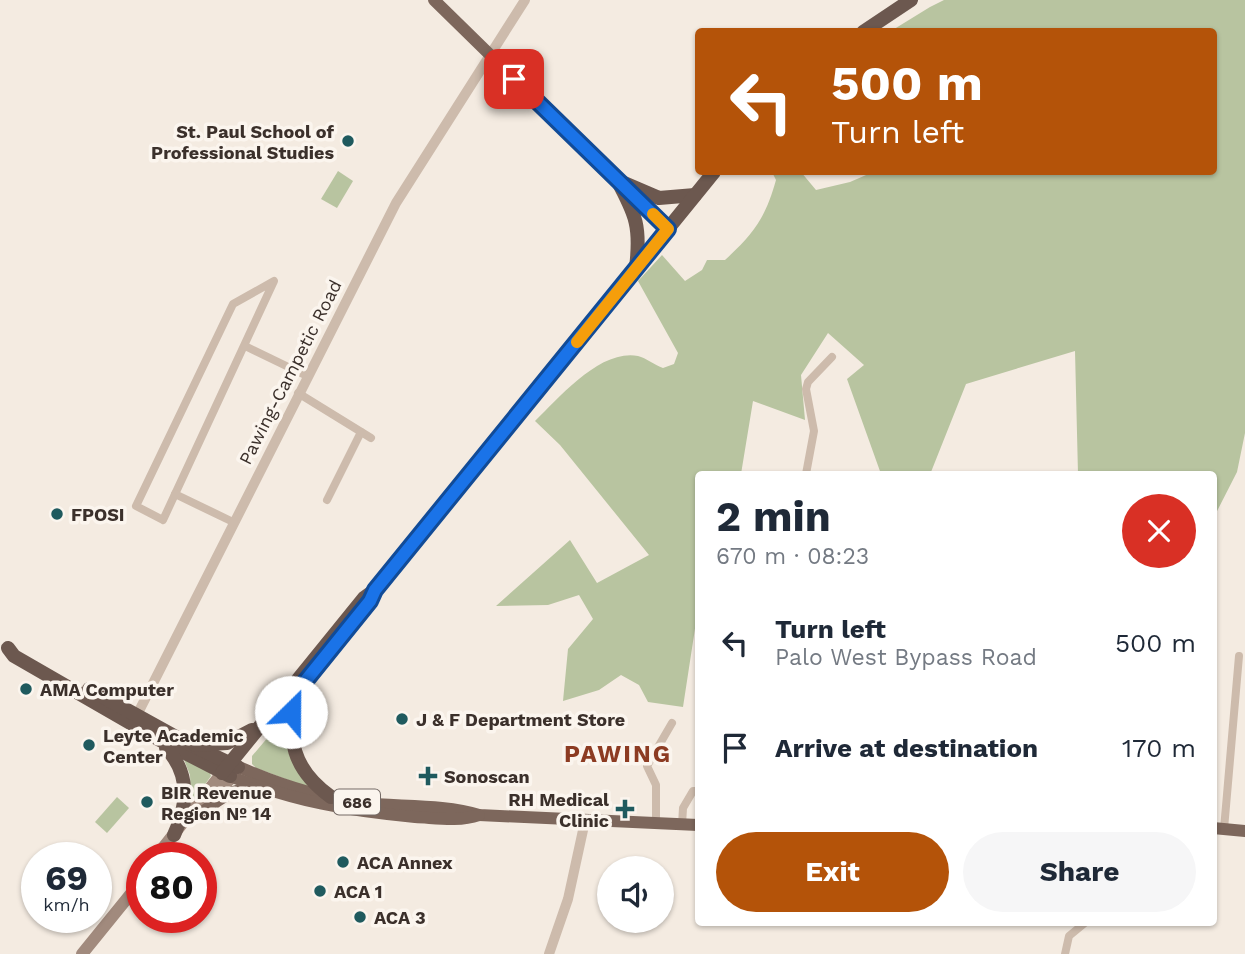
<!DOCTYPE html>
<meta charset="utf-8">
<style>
:root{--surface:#fff;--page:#f6f6f7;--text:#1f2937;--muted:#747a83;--accent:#b45309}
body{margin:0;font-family:"Work Sans",sans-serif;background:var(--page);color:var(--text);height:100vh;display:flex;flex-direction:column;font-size:26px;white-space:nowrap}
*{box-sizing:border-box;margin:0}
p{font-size:23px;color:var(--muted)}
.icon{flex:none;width:38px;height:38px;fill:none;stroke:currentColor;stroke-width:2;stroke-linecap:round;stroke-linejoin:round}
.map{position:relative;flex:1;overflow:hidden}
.sheet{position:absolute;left:695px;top:471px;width:522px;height:455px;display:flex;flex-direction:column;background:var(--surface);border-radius:7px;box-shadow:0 2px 5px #0004}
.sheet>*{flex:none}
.guide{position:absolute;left:695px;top:28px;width:522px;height:147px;border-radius:7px;box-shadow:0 2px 5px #0004;background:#b45309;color:#fff;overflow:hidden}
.fabs{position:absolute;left:597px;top:856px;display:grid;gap:14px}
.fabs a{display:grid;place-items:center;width:77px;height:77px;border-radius:50%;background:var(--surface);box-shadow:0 2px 5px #0004;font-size:35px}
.speed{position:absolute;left:21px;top:842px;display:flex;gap:14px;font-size:35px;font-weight:700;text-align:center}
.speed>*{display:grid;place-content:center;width:91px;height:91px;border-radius:50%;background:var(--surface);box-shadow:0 2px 5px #0004;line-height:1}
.speed small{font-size:18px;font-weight:400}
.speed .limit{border:10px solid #d22;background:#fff;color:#111}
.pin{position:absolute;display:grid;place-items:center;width:60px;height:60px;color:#fff;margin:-30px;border-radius:14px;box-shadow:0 4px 10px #0006}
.me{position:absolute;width:77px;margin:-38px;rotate:23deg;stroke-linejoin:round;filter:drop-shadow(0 0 5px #0008)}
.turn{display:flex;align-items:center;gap:24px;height:147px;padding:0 21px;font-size:32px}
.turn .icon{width:91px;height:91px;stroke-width:2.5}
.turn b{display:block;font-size:49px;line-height:60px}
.round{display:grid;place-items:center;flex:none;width:74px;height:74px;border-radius:37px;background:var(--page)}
.summary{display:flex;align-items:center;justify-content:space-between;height:119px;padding:0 21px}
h1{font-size:42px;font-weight:700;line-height:52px}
.button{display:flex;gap:14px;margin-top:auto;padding:14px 21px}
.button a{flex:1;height:80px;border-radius:42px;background:var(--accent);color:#fff;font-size:28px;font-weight:700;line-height:80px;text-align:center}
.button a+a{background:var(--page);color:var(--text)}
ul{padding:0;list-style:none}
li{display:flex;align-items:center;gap:21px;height:105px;padding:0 21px}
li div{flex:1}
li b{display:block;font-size:26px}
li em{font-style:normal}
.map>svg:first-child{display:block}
</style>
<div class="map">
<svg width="1245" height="954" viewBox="0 0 1245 954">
<rect width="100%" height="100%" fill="#f4ebe1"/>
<g fill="#b8c4a0">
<path d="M944,0H1245V433L1237,472L1213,519V474H1078L1075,351L966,384L931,472L928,474H881L847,379L864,365L828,333L801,375L805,420L753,401L741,474H698V609L683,707L648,702L639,685L621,675L599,690L563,701L568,649L593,619L579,595L548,605L496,606L570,540L597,583L649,555L560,445L535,421C560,397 600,349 638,356C646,358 655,365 663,368L674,364L678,353L638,281L662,255L685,281L702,270L707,260H725C754,233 765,219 776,180L772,172H801L816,190L850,182L873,172H1213V32L891,31L930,7Z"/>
<polygon points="338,171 353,181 337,208 321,199"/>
<polygon points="285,717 286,731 310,783 307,787 256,768 252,764 252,756"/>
<polygon points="183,757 210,773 211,776 191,804 190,775"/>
<polygon points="117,797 129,808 107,833 95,822"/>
</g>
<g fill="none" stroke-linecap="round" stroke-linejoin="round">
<g stroke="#cdbbac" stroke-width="8">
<polygon points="274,281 163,520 136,506 233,304"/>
<polyline points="245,346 307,376"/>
<polyline points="298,393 371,438"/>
<polyline points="806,474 814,431 806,389 808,382 832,357"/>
<polyline points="175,494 233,522"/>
<polyline points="327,500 361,432"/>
<polyline points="656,824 656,785 647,766 672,723"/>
<polyline points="682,825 683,808 693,791 698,791"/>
<polyline points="1224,829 1239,656"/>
<polyline points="1065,954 1069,936 1086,922"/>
</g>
<g stroke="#cdbbac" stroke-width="10">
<polyline points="137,715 396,203 525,0"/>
<polyline points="549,954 568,899 585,821"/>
</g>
<g stroke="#a18a7d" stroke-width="12">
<polyline points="205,806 232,777"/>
<polyline points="155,858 222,773"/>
<polyline points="82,954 142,880"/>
</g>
<g stroke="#7d675c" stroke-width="12">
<polyline points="434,0 668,229"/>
<path d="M239,767C278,784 320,798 362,803C399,807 445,804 479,815L698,825"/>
<path d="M232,777C296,801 347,811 415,817C437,818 458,822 479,815"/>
<path d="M196,817C215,803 231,787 256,788"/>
<polyline points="1213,828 1245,831"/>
</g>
<g stroke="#6c584f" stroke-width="14">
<polyline points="863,32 911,0"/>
<path d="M617,180C636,215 641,227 636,268"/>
<polyline points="617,180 659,198 695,195"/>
<polyline points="8,648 14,656 158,739 230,776"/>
<polyline points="89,689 183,741 238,767"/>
<path d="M295,694C287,739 292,769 331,797"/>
<polyline points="195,745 227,743 252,730"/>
<path d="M166,748C190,773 188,805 174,835"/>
<polyline points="222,773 364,598 375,590 714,172"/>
</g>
</g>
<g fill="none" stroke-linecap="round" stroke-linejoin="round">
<defs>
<polyline id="route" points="291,712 295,694 370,601 375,590 668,229 514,79"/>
</defs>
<use href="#route" stroke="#114b97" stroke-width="18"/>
<use href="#route" stroke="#1a73e8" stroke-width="12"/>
<polyline stroke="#f59e0b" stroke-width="12" points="577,342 668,229 653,214"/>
</g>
<g fill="#1f5a5e" stroke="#fbf5ee" stroke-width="2.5">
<circle cx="348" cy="141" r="7"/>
<circle cx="57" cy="514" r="7"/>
<circle cx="26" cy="689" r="7"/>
<circle cx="402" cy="719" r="7"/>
<circle cx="89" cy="745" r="7"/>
<path d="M424.5 765.5h7v7h7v7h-7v7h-7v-7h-7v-7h7z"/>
<circle cx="147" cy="802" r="7"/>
<path d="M621.5 798.5h7v7h7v7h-7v7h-7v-7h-7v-7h7z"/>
<circle cx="343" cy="862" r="7"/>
<circle cx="320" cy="891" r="7"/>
<circle cx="360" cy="917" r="7"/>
</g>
<g text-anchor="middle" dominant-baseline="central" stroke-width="7" stroke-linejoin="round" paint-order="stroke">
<rect fill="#fbf5ee" stroke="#756b66" stroke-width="2" x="334" y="789.5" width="46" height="25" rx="5"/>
<g font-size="16" font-weight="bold" fill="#3b302b">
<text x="357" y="802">686</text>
</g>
<g font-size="18" font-weight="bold" fill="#3b302b" stroke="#fbf5ee" text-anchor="start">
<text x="334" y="131" text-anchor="end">St. Paul School of<tspan x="334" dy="21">Professional Studies</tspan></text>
<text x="71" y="514">FPOSI</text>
<text x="40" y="689">AMA Computer</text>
<text x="416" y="719">J &amp; F Department Store</text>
<text x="103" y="735">Leyte Academic<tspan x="103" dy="21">Center</tspan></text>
<text x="444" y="776">Sonoscan</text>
<text x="161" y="792">BIR Revenue<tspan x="161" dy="21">Region № 14</tspan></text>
<text x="609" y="799" text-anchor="end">RH Medical<tspan x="609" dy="21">Clinic</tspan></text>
<text x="357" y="862">ACA Annex</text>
<text x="334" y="891">ACA 1</text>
<text x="374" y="917">ACA 3</text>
</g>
<g font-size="18" fill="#3b302b" stroke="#fbf5ee">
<text transform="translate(290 372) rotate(-63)">Pawing-Campetic Road</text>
</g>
<g font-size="24" font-weight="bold" letter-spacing="2" fill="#8c3b22" stroke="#fbf5ee">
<text x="618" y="754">PAWING</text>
</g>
</g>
</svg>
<div class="fabs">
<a><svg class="icon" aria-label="sound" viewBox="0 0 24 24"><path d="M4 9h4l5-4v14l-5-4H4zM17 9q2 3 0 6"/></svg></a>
</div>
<div class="speed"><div>69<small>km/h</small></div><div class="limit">80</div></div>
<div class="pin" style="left:514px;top:79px;background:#d93025"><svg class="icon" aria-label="arrive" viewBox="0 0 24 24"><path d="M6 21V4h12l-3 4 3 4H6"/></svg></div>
<svg class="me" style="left:291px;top:712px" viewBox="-20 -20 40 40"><circle r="19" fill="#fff"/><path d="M0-13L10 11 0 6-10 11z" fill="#1a73e8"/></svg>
<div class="guide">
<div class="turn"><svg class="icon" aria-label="left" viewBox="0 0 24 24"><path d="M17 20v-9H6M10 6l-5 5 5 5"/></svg><div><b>500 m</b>Turn left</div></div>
</div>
<section class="sheet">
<div class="summary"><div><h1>2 min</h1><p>670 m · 08:23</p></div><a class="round" style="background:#d93025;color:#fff"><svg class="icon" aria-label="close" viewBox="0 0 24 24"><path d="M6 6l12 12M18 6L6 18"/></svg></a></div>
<ul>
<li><svg class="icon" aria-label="left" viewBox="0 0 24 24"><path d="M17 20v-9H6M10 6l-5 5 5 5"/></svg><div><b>Turn left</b><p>Palo West Bypass Road</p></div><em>500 m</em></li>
<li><svg class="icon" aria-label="arrive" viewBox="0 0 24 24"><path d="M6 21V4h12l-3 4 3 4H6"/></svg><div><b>Arrive at destination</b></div><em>170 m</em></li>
</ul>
<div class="button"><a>Exit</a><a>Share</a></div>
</section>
</div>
